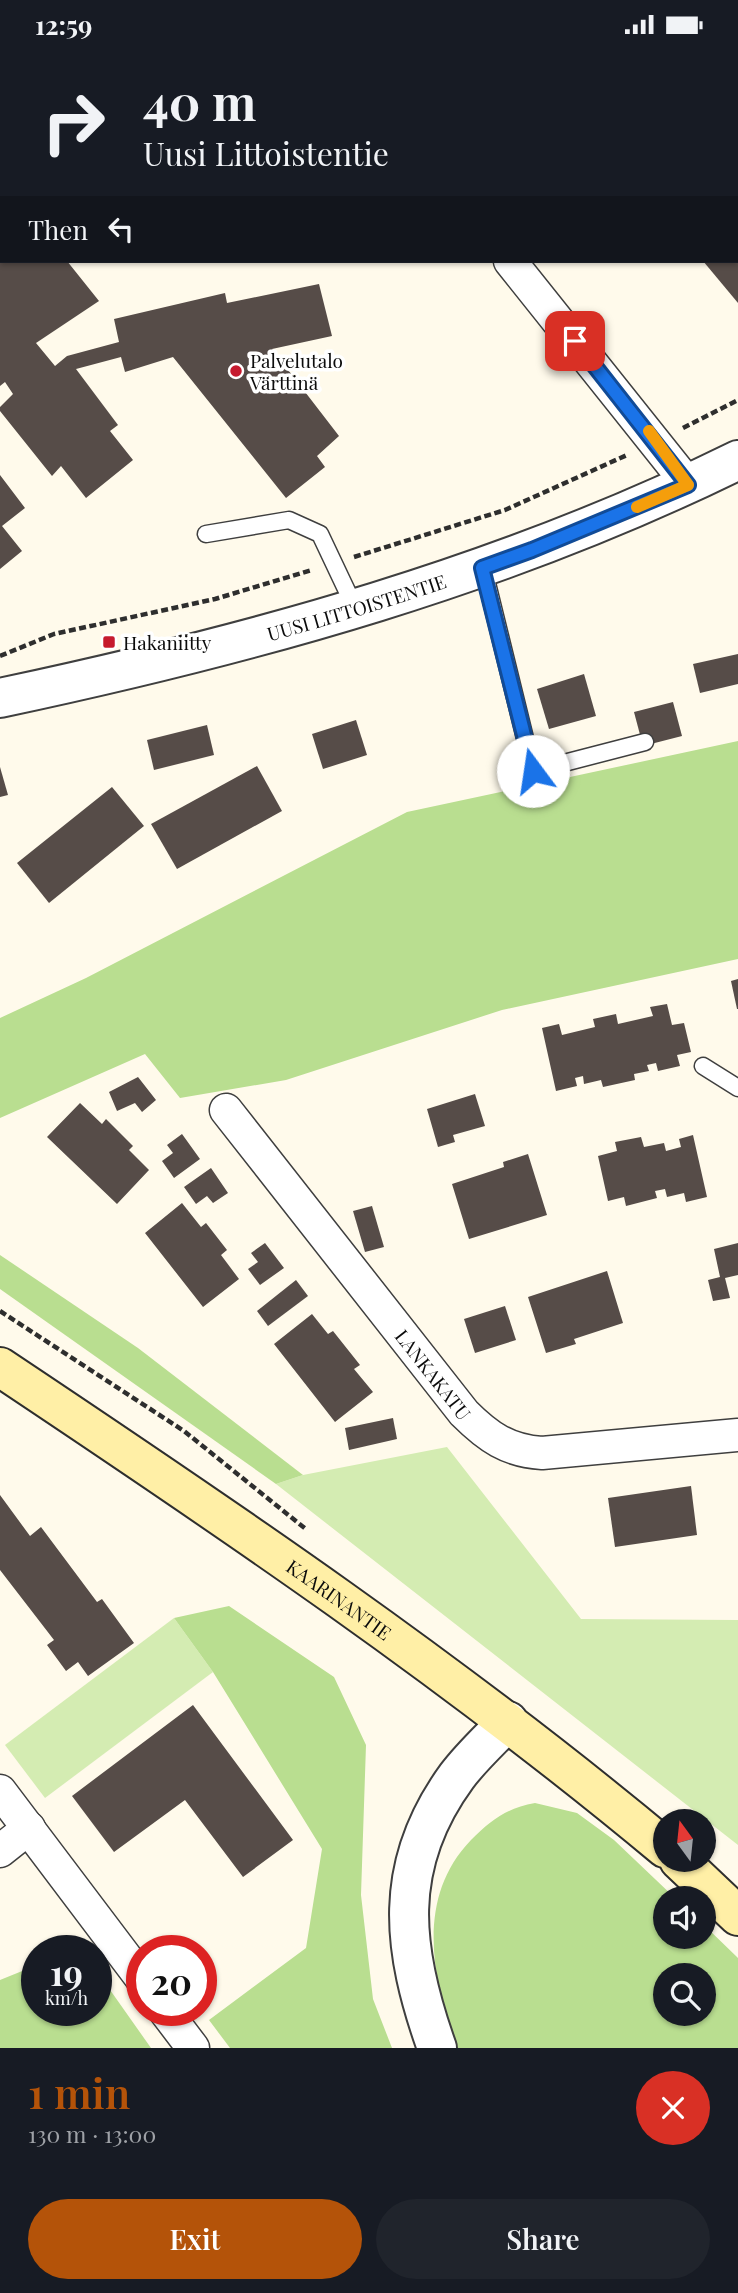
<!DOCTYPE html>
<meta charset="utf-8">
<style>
:root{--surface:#171b24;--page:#20242c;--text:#f1f3f6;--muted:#9ea1a6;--accent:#b45309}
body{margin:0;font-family:"Playfair Display",serif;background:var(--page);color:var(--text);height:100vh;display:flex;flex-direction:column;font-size:26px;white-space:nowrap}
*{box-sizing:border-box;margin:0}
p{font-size:23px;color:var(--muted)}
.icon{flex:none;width:38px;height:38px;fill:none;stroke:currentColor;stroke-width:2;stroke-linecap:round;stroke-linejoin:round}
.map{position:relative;height:1999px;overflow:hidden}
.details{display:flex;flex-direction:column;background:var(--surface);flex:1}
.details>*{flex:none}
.hud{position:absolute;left:0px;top:0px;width:738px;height:214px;box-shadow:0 2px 5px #0004;background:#171b24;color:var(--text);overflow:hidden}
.needle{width:46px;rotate:345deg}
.buttons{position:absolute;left:653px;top:1760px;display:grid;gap:14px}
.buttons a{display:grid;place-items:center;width:63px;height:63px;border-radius:50%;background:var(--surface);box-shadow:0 2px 5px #0004;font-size:35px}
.speed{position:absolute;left:21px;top:1886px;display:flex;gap:14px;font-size:35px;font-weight:700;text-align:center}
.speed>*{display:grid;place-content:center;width:91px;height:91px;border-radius:50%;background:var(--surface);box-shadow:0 2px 5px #0004;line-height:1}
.speed small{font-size:18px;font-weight:400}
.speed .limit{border:10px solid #d22;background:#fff;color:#111}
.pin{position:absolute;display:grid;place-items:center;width:60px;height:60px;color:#fff;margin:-30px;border-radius:14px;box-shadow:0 4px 10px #0006}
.me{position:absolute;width:77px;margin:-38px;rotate:346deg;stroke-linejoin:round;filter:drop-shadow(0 0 5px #0008)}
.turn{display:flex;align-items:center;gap:24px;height:147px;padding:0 28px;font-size:32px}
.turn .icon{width:91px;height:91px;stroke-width:2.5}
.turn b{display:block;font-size:49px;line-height:60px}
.then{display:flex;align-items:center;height:66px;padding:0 28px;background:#0003;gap:14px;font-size:26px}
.round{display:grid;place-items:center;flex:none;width:74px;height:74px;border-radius:37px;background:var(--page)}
.head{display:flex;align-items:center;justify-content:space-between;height:119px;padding:0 28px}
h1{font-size:42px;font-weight:600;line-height:52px;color:var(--accent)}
.button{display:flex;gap:14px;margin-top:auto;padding:14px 28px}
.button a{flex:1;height:80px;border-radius:42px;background:var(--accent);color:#fff;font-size:28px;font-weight:600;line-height:80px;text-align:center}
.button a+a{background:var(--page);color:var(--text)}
.status{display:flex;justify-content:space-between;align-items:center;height:49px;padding:0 35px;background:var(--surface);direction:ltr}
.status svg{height:19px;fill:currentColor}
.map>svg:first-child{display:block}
</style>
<div class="status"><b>12:59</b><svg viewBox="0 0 49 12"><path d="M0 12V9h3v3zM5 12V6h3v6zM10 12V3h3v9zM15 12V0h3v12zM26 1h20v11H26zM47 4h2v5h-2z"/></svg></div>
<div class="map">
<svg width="738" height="1999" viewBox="0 0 738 1999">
<rect width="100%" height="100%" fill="#fffaeb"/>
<g fill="#d4ecb2">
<polygon points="447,1398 581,1570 738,1571 738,1796 276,1435 303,1426"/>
<polygon points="174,1569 213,1623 45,1749 5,1696"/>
</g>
<g fill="#b9de90" fill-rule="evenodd">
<polygon points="738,692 738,910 502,961 286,1031 180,1049 145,1005 0,1069 0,969 86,929 407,763"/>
<polygon points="0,1206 138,1299 303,1426 276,1435 0,1240"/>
<polygon points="229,1557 334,1628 366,1696 361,1846 373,1950 392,1999 230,1999 209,1971 306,1899 322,1800 213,1623 174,1569"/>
<path d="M535,1754L577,1764L614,1791L676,1850H665V1888H704V1876L738,1909V1999H457C432,1930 415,1849 471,1791C491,1771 507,1759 535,1754ZM665,1927H704V1965H665Z"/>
<polygon points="37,1916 37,1962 96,1962 96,1921 151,1999 0,1999 0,1931"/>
</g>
<g fill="#564c48">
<polygon points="0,212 67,212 99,252 36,294 55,317 67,307 119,293 114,270 225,244 227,254 319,235 332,287 272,300 339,387 317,407 325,418 286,449 173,308 125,323 121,308 76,320 118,376 110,382 133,411 86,449 61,417 52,427 0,362 0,358 13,345 5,333 0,337"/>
<polygon points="703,212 738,212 738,254"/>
<polygon points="0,426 25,459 2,477 22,502 0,520"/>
<polygon points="738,605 738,635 700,644 693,615"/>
<polygon points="584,625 596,667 549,680 537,640"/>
<polygon points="673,653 682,687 643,697 634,663"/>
<polygon points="356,671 367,706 323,720 312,685"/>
<polygon points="207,676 214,706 154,721 147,691"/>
<polygon points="257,717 282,762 177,820 151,775"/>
<polygon points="0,718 8,746 0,748"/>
<polygon points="112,738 144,777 49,854 17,814"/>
<polygon points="738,930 738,960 737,960 731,932"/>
<polygon points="667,955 672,976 684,974 691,1003 677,1006 680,1017 658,1022 656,1014 647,1016 649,1022 634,1025 635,1031 603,1038 601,1031 584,1035 583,1027 575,1029 577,1037 556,1042 542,979 559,975 562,986 595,978 593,970 616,965 618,975 653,967 650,958"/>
<polygon points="138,1028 156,1051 142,1063 135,1054 117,1062 109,1043"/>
<polygon points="475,1045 485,1077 453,1086 455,1093 438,1098 427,1060"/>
<polygon points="80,1054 102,1075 106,1070 133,1097 129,1101 149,1121 117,1155 47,1088"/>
<polygon points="182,1085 200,1110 174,1129 162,1112 173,1104 167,1096"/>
<polygon points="693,1086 707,1148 686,1153 684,1144 667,1148 665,1140 655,1142 657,1149 626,1157 624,1148 608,1152 598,1107 617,1102 615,1093 641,1088 644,1098 664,1094 666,1102 681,1098 679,1090"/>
<polygon points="528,1105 547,1166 469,1190 452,1135 504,1118 503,1113"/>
<polygon points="211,1119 228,1144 213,1154 207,1147 196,1155 184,1138"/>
<polygon points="182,1154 201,1178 206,1174 227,1201 221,1206 239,1230 203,1258 145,1184"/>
<polygon points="372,1157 384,1198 365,1203 353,1162"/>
<polygon points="265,1194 284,1219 260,1236 248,1220 258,1213 251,1204"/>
<polygon points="738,1194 738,1226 725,1229 730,1249 713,1252 708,1231 720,1228 714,1200"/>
<polygon points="607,1222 623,1274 574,1290 576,1295 546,1304 528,1248"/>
<polygon points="296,1231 308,1247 268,1277 257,1262"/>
<polygon points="505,1257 516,1291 475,1304 464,1270"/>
<polygon points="312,1265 328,1285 333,1282 360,1316 354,1320 373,1343 335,1373 274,1295"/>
<polygon points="393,1369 397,1390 349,1401 345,1379"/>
<polygon points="691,1437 697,1486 615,1498 608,1449"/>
<polygon points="0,1446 30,1487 41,1478 97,1553 102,1550 134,1594 88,1627 78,1613 66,1622 47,1596 54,1591 0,1521"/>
<polygon points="193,1656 293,1791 243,1828 185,1751 114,1803 72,1747"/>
</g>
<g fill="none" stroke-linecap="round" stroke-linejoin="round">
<defs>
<g id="service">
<polyline points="206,485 289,471 320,485 355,559"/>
<polyline points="483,518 533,722 645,693"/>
<polyline points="703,1017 738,1039"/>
</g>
<g id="minor">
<polyline points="338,0 340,2"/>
<polyline points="510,212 688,435"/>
<path id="s1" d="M226,1061L464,1364C488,1388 508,1402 542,1404L738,1386"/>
<polyline points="0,1742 142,1930"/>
<polyline points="0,1802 29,1779"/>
<polyline points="165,1962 193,1999"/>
</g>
<g id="tertiary">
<path id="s2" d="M0,649C254,595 505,526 738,411"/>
<path d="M437,1999C402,1901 391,1817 457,1727C472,1707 491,1690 508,1672"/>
</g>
<g id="secondary">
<path id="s3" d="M0,1318C228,1470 454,1623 665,1799"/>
<polyline points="679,1811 738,1867"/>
</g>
</defs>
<use href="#service" stroke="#3f3f3f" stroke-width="19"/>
<use href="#minor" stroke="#3f3f3f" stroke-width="35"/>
<use href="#tertiary" stroke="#3f3f3f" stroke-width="42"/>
<use href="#secondary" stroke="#2e2e2e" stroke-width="42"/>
<g stroke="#2e2e2e" stroke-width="4.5" stroke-dasharray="7 3.5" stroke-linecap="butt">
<polyline points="683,379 738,351"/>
<polyline points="354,508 505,461 627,406"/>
<polyline points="0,607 54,585 215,550 312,521"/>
<polyline points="0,1262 184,1382 307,1481"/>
</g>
<use href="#service" stroke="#fff" stroke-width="16"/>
<use href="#minor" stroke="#fff" stroke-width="32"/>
<use href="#tertiary" stroke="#fff" stroke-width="38"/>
<use href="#secondary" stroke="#ffefa6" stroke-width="38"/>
</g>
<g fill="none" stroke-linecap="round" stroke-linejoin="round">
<defs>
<polyline id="route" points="533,722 482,519 532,501 688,436 575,292"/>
</defs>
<use href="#route" stroke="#114b97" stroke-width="18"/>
<use href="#route" stroke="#1a73e8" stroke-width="12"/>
<polyline stroke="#f59e0b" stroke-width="12" points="637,458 688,436 649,382"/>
</g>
<g fill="#c61a2e" stroke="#fff" stroke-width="2.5">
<circle cx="236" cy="322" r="7"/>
<rect x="102" y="586" width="14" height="14" rx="3.5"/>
</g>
<g text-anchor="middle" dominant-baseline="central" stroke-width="7" stroke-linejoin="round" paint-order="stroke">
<g font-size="19" fill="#0c0c0c" stroke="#fff" text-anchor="start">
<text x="250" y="311">Palvelutalo<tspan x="250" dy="22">Värttinä</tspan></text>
<text x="123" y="593">Hakaniitty</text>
</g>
<g font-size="19" fill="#0c0c0c" stroke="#fff">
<text stroke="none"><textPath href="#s2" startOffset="368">UUSI LITTOISTENTIE</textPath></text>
<text stroke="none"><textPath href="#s1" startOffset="336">LANKAKATU</textPath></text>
<text stroke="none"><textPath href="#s3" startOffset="411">KAARINANTIE</textPath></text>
</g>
</g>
</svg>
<div class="buttons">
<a><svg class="needle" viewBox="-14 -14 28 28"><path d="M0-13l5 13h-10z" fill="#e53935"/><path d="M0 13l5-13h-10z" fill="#9ea1a6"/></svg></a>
<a><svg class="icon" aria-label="sound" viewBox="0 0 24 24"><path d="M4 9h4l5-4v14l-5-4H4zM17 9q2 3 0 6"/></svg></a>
<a><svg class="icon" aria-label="search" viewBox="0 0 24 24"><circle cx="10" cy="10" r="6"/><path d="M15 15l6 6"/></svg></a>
</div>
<div class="speed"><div>19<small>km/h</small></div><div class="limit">20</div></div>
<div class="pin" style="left:575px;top:292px;background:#d93025"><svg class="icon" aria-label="arrive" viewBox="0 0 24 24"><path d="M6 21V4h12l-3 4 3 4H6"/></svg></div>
<svg class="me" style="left:533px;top:722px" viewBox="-20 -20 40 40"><circle r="19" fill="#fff"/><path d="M0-13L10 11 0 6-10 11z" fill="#1a73e8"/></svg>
<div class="hud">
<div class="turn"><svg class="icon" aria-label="right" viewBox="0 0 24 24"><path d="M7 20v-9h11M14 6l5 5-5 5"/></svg><div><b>40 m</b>Uusi Littoistentie</div></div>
<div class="then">Then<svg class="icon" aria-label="left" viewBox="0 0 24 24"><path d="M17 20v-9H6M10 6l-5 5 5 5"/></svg></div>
</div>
</div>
<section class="details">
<div class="head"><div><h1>1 min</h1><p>130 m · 13:00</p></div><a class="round" style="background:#d93025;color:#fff"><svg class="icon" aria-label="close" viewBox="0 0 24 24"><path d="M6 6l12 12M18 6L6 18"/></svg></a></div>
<div class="button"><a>Exit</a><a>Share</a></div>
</section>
